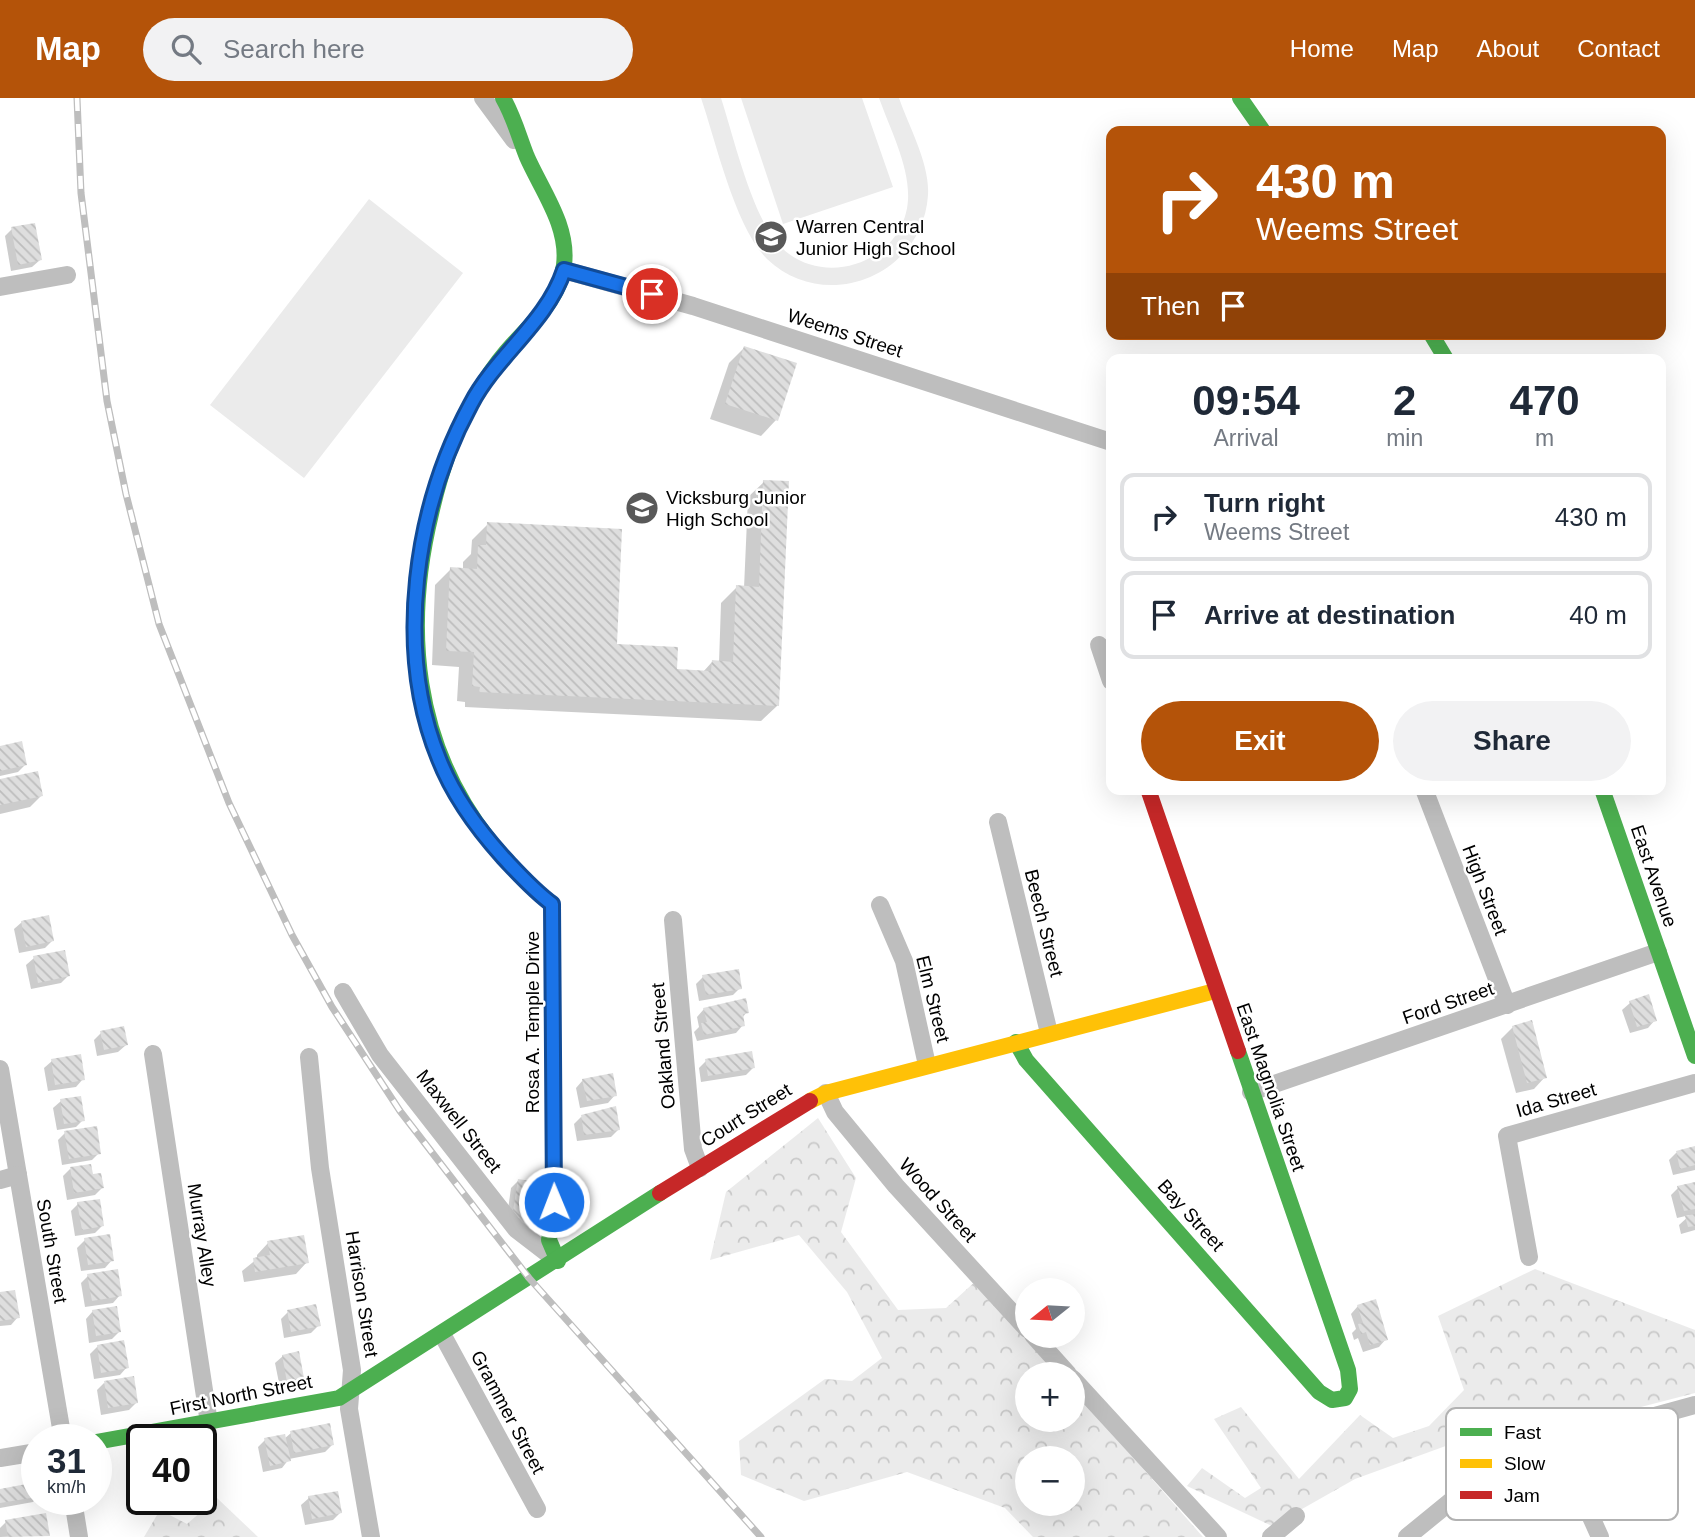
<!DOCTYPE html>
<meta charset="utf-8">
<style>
:root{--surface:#fff;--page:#f2f2f3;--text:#1f2937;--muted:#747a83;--line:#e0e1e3;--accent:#b45309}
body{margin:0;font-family:Arial,sans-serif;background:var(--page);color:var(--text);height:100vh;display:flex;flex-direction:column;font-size:26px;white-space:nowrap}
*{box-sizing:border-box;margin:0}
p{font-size:23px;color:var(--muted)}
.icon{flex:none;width:38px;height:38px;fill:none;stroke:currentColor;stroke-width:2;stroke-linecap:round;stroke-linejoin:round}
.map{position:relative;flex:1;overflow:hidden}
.details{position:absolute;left:1106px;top:256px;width:560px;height:441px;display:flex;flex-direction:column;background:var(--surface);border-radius:14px;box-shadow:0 7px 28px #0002}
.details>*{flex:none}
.banner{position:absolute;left:1106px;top:28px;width:560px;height:214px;border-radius:14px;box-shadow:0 7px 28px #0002;background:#b45309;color:#fff;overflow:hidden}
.needle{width:46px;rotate:252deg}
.buttons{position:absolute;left:1015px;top:1180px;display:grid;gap:14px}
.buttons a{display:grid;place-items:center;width:70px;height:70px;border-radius:50%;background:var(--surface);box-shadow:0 7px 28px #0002;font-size:35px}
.speed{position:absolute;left:21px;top:1326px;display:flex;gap:14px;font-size:35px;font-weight:700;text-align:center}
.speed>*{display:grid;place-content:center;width:91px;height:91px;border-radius:50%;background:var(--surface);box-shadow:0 7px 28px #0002;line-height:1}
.speed small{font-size:18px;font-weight:400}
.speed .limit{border:4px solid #111;border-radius:10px;background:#fff;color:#111}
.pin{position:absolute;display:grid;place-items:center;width:60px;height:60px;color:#fff;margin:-30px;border:4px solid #fff;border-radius:50%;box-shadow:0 2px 7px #0007}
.me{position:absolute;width:77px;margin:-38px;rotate:359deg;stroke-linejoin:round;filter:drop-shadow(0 0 5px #0008)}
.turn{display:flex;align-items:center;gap:24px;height:147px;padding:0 35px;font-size:32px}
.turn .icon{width:91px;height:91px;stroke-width:2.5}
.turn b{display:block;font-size:49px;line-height:60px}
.then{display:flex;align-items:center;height:66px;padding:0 35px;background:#0003;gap:14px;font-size:26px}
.eta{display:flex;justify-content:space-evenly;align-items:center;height:119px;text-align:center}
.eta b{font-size:42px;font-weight:800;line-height:49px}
.button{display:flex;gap:14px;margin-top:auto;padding:14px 35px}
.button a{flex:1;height:80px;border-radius:42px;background:var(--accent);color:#fff;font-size:28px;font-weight:800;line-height:80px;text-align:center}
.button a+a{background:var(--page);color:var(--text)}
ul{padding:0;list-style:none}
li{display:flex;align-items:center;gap:21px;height:88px;margin:0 14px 10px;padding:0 21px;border:4px solid var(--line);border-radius:14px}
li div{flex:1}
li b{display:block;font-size:26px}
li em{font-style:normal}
header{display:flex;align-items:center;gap:42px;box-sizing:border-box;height:98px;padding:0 35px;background:var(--accent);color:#fff}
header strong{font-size:33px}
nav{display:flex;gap:38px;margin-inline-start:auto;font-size:24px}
.search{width:490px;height:63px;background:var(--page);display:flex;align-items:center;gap:18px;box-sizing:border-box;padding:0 24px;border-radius:38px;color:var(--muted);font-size:26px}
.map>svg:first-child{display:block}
</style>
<header>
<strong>Map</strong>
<div class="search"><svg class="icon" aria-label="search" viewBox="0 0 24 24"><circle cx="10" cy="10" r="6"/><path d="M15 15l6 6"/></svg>Search here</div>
<nav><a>Home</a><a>Map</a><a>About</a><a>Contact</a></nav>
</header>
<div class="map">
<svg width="1695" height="1439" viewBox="0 0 1695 1439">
<defs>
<pattern id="forest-crowns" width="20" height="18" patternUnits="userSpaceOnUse" patternTransform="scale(1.75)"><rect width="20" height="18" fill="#ebebeb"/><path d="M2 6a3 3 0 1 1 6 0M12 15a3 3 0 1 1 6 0" fill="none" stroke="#c8c8c8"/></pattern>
<pattern id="building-back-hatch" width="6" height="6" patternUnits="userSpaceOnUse" patternTransform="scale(1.75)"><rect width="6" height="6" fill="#dedede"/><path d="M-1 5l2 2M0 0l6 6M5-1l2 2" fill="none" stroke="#bdbdbd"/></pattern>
</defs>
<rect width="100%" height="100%" fill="#fff"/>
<g fill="url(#forest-crowns)" fill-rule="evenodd">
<path d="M818,1020L856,1080L841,1134L898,1212L946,1210L977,1182L1060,1276H1027V1321H1073V1291L1203,1439H1033L1005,1410L907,1374L804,1403L741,1377L739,1343L825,1281L852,1283L882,1260L847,1194L799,1137L710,1162L726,1094ZM1027,1360H1073V1405H1027Z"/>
<polygon points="1535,1171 1695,1232 1695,1295 1637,1310 1528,1318 1355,1381 1272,1428 1187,1388 1202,1370 1245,1400 1261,1390 1214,1321 1241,1309 1299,1381 1360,1317 1393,1340 1429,1328 1464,1292 1438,1218"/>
<polygon points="217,1400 258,1439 144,1439 160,1412 187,1426"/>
</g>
<g fill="#ebebeb">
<path d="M701,0H721C734,40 752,119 780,148C822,192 904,165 908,102C910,69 890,31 879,0H899C909,29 930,66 928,97C923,177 826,217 767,161C735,129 716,44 701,0Z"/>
<polygon points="741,0 862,0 893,89 783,126"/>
<polygon points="369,101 463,175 304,380 210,307"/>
</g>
<g fill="#0003">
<polygon points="12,131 40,162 32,169 11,173 5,138"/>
<polygon points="744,250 795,266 776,322 761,338 710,321 729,265"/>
<polygon points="764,384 777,608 761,623 465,609 465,604 457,603 459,569 432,567 435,487 451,471 463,472 463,464 471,456 472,442 488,426 615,547 676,573 703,574 712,564 719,565 721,505 737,489 744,490 748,399"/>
<polygon points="0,649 25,667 18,674 0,678"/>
<polygon points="0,683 41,698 30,709 0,716"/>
<polygon points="22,824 52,843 45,850 19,855 14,831"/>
<polygon points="34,860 68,878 61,885 31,891 26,867"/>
<polygon points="703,879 740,890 733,897 699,903 696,886"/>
<polygon points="1630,905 1655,922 1648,930 1630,935 1622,912"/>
<polygon points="704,911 747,914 742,920 743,927 736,935 697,943 694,934 699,929 697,919"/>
<polygon points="1513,929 1545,979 1534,991 1516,995 1501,941"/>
<polygon points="101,935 126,947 118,954 97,958 94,942"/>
<polygon points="52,963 83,981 76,989 48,993 44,970"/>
<polygon points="706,963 753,970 746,977 701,984 699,970"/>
<polygon points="583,982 615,997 608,1005 580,1010 576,990"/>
<polygon points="61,1003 83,1022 76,1029 57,1032 53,1010"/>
<polygon points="581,1019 618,1032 611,1039 577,1043 574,1026"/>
<polygon points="65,1035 99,1055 92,1062 62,1067 58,1042"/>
<polygon points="1695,1050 1695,1072 1673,1077 1669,1062 1676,1055"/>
<polygon points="70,1071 91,1078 102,1090 95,1097 67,1102 63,1078"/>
<polygon points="518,1083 536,1122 529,1130 506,1126 511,1090"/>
<polygon points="1695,1085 1695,1132 1681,1136 1679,1127 1690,1117 1677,1120 1671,1097 1678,1090"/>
<polygon points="78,1106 103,1127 95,1135 75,1138 71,1113"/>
<polygon points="85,1142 112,1162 105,1170 81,1173 77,1150"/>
<polygon points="268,1145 307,1164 296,1176 244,1184 242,1173 257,1161 257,1157"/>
<polygon points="88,1178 120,1197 113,1205 85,1209 81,1185"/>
<polygon points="0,1196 18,1219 11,1227 0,1228"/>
<polygon points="1358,1208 1386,1241 1379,1249 1363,1254 1358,1240 1354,1242 1352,1235 1356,1231 1351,1216"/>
<polygon points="93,1213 119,1234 112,1241 89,1245 86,1221"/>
<polygon points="288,1214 319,1227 311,1235 284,1240 281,1221"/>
<polygon points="98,1248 127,1269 120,1277 94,1281 90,1256"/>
<polygon points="283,1258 302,1280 295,1287 280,1290 275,1265"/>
<polygon points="104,1285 136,1305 129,1312 101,1317 97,1292"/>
<polygon points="291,1335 332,1347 325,1354 289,1361 282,1370 263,1374 258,1349 265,1342 284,1341"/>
<polygon points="37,1386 37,1400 33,1404 0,1410 0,1392"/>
<polygon points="309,1400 340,1415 333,1422 305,1427 301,1407"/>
<polygon points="6,1424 48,1437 0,1439 0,1430"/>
</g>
<g fill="url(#building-back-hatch)">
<polygon points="35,125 42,162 18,167 11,129"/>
<polygon points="744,248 797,265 778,323 725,306"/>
<polygon points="763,382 789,383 779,608 479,594 480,589 472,588 474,554 446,553 450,469 477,471 478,447 486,447 487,424 622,431 617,546 678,549 677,571 711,573 712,562 733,564 736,487 759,489"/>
<polygon points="22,643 27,667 0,673 0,648"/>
<polygon points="38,673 43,698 0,707 0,681"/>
<polygon points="49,817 54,843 26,849 21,823"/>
<polygon points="65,852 70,878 38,885 33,858"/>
<polygon points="739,871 742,891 706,897 702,877"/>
<polygon points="1649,896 1657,923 1637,929 1629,903"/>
<polygon points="746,900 749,915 743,916 745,928 704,937 701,925 707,924 703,910"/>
<polygon points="1532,922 1547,980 1527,985 1512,928"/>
<polygon points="124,928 128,947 104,952 100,933"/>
<polygon points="752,953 755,970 708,978 705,961"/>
<polygon points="81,956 85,982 55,987 51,961"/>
<polygon points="613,975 617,998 587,1003 582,981"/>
<polygon points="81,998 85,1023 64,1026 60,1001"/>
<polygon points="616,1008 620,1032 584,1037 581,1017"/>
<polygon points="97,1028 101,1056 69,1061 64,1033"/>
<polygon points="1695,1048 1695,1067 1680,1071 1676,1053"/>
<polygon points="91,1066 93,1076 101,1075 104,1090 74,1095 70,1069"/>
<polygon points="518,1081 543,1085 538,1123 512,1119"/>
<polygon points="1695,1084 1695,1111 1684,1113 1677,1088"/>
<polygon points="100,1101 104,1128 82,1132 77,1104"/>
<polygon points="1695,1116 1695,1128 1688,1129 1685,1118"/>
<polygon points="110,1136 114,1163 88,1167 84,1140"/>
<polygon points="304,1137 309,1165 255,1174 253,1160 270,1157 267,1143"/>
<polygon points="118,1171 122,1198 92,1203 87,1176"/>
<polygon points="15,1192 20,1220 0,1223 0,1194"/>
<polygon points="1376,1201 1388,1242 1370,1247 1366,1234 1361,1236 1358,1226 1363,1225 1357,1207"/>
<polygon points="316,1206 321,1228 291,1234 287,1212"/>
<polygon points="117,1208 121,1234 96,1238 92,1212"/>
<polygon points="124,1242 129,1270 101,1275 97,1247"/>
<polygon points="299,1253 304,1280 287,1284 282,1257"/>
<polygon points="134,1278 138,1305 108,1310 104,1283"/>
<polygon points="330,1325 334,1347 294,1355 290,1333"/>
<polygon points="285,1336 291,1363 270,1368 264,1340"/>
<polygon points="37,1384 37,1399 0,1405 0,1391"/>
<polygon points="338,1393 342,1415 312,1421 308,1398"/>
<polygon points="46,1415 50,1438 8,1439 5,1422"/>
</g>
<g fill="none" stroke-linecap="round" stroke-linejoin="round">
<g stroke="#bebebe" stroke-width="18">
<polyline points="483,0 514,42"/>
<polyline points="564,172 693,208 1111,344"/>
<polyline points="0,189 67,177"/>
<polyline points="1099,547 1111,583"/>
<polyline points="1424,691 1507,907"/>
<polyline points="998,724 1049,935"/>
<polyline points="880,807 904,863 927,967"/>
<polyline points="673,822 693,1051 700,1070"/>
<polyline points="343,894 380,957 516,1131 555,1161"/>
<polyline points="153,956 209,1325"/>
<polyline points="309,959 320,1070 352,1272 349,1311 371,1439"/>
<polyline points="0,971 63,1342"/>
<polyline points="1251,994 1658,854"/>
<polyline points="826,995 835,1014 896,1088 1027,1231"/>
<polyline points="0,1082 18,1077"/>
<polyline points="1529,1159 1507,1038 1695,985"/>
<polyline points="442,1236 537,1411"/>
<polyline points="1033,1237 1068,1276"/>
<polyline points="1073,1281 1218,1439"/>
<polyline points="1556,1341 1600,1439"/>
<polyline points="0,1360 37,1354"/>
<polyline points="73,1402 79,1439"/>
<polyline points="1271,1439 1296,1418"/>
<polyline points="1407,1439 1456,1399 1467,1365 1601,1326 1644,1321 1695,1307"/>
</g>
<g stroke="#4caf50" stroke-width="16">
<path d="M503,0C514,19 519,39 527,59C542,93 569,128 564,167C560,203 528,228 506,254C493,269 483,285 473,302C453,337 440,376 431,416C403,531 414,646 489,742C508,765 528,788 552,806V813"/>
<polyline points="1240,0 1263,33"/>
<polyline points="1431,236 1446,261"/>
<polyline points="1602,691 1695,958"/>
<polyline points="1016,944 1026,962 1319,1294 1332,1302 1345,1300 1350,1291 1348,1272 1238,953"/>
<polyline points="554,1049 554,1104 549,1142 558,1163"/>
<polyline points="96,1344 339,1300 660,1095"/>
</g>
<g stroke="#ffc107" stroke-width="16">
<polyline points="552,813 554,1049"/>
<polyline points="810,1003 826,995 1215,893"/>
</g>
<g stroke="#c62828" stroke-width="16">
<polyline points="1148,691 1238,953"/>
<polyline points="660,1095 810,1003"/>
</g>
<defs>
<polyline id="rail" points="77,0 81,95 107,303 126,396 159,526 229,705 292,837 332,909 400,1013 529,1180 761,1439"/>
</defs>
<use href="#rail" stroke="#bebebe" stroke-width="7"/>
<use href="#rail" stroke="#fff" stroke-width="4.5" stroke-dasharray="13" stroke-linecap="butt"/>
</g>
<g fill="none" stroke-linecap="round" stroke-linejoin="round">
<defs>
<path id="route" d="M554,1104L552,806C533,792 519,776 503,759C477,730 453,697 439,661C394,551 415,409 471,306C496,258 547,224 564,172L652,196"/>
</defs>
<use href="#route" stroke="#114b97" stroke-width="18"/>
<use href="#route" stroke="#1a73e8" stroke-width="12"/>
</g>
<defs>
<symbol id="school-disc" viewBox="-11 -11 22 22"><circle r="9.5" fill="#595959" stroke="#fff"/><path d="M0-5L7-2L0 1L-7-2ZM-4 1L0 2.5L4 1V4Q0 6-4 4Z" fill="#fff"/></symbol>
</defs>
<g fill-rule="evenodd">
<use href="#school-disc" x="752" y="120" width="38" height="38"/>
<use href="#school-disc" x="623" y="391" width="38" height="38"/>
</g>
<g text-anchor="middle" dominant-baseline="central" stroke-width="5" stroke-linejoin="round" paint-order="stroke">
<g font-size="19" fill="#000" stroke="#fff" text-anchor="start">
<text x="796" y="128">Warren Central<tspan x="796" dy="22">Junior High School</tspan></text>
<text x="666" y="399">Vicksburg Junior<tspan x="666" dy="22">High School</tspan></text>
</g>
<g font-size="19" fill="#000" stroke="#fff">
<text transform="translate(845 235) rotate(18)">Weems Street</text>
<text transform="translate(1654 778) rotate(71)">East Avenue</text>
<text transform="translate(1485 792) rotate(69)">High Street</text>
<text transform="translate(1044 825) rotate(76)">Beech Street</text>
<text transform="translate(933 901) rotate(76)">Elm Street</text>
<text transform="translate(1448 905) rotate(-19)">Ford Street</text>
<text transform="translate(532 924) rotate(-90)">Rosa A. Temple Drive</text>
<text transform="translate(663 948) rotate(-95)">Oakland Street</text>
<text transform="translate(1271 989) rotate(71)">East Magnolia Street</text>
<text transform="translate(1556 1002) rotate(-16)">Ida Street</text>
<text transform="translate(746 1017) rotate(-32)">Court Street</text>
<text transform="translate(459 1023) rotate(52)">Maxwell Street</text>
<text transform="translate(938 1102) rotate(48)">Wood Street</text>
<text transform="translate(1191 1117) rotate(48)">Bay Street</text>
<text transform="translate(202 1137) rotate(81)">Murray Alley</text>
<text transform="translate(52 1153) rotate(80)">South Street</text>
<text transform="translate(362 1196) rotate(81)">Harrison Street</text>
<text transform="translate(241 1297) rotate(-11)">First North Street</text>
<text transform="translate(508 1314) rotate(62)">Grammer Street</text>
</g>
</g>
<rect x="1446" y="1310" width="232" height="112" rx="10" fill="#fff" stroke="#b2b2b2" stroke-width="2"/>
<rect x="1460" y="1330" width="32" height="8" fill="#4caf50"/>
<rect x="1460" y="1361" width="32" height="9" fill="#ffc107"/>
<rect x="1460" y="1393" width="32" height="8" fill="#c62828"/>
<g font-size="19" fill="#000">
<text x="1504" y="1341">Fast</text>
<text x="1504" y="1372">Slow</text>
<text x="1504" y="1404">Jam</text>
</g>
</svg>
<div class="buttons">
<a><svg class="needle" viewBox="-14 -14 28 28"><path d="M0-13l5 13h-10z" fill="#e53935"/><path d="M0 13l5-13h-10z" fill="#747a83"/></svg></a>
<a>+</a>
<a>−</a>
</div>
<div class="speed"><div>31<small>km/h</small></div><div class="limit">40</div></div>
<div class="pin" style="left:652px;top:196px;background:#d93025"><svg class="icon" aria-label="arrive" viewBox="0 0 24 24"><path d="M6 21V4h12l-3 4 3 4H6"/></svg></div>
<svg class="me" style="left:554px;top:1104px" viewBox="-20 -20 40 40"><circle r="17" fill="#1a73e8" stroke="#fff" stroke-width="3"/><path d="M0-11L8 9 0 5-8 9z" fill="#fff"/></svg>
<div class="banner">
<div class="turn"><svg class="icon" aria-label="right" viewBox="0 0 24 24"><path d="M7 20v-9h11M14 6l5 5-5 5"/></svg><div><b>430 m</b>Weems Street</div></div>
<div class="then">Then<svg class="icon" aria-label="arrive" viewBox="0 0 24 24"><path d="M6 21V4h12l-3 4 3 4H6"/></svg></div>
</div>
<section class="details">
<div class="eta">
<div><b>09:54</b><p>Arrival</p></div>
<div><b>2</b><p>min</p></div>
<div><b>470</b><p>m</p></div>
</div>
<ul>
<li><svg class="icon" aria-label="right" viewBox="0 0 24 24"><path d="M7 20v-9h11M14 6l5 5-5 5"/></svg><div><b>Turn right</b><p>Weems Street</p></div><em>430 m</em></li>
<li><svg class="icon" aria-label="arrive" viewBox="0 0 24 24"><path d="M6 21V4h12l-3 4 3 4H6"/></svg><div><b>Arrive at destination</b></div><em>40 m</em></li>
</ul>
<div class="button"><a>Exit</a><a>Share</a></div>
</section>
</div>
